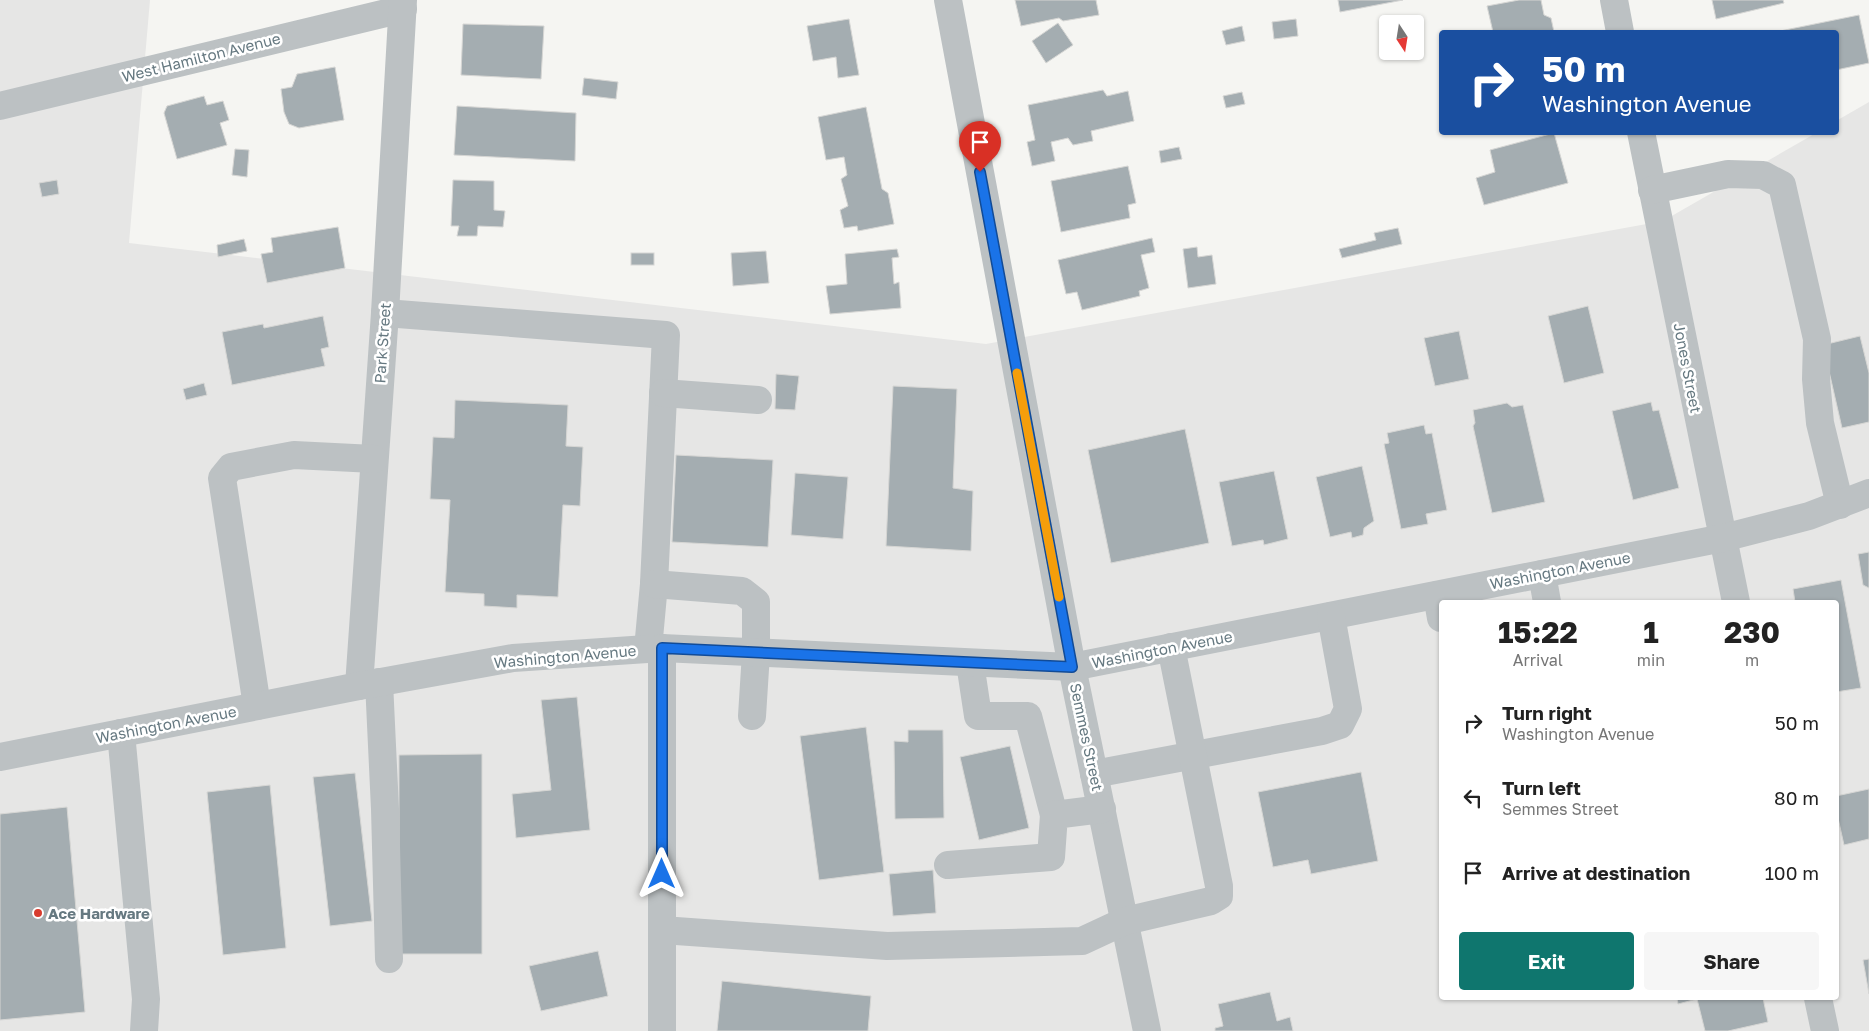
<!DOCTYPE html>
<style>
:root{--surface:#fff;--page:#f6f6f6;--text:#222;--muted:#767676;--accent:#0f766e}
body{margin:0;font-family:"Golos Text",sans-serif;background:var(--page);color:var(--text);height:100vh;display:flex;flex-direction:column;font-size:19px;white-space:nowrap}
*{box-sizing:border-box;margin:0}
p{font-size:16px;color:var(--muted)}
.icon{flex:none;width:28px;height:28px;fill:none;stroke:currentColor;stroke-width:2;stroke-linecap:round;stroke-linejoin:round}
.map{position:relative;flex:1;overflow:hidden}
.details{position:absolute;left:1439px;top:600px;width:400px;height:400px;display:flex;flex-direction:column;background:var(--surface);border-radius:5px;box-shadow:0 1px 4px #0004}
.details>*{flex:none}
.banner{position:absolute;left:1439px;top:30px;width:400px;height:105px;border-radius:5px;box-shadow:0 1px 4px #0004;background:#1a4fa0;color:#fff;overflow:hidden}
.needle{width:32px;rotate:168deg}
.fabs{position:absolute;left:1379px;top:15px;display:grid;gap:10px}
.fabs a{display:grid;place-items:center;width:45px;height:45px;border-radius:5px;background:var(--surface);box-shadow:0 1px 4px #0004;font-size:25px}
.pin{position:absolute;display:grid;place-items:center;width:42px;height:42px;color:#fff;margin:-51px -21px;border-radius:50% 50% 50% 0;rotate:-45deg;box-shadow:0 0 5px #0007}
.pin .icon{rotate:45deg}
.me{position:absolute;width:55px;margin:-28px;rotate:0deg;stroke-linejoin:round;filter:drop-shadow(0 0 4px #0008)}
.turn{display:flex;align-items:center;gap:18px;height:105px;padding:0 20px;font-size:22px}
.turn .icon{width:65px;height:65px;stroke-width:2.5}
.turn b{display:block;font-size:35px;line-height:42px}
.eta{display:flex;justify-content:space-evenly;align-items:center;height:85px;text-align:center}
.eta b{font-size:30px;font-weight:700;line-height:35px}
.button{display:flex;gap:10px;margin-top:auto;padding:10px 20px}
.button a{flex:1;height:58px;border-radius:5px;background:var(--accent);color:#fff;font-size:20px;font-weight:700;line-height:58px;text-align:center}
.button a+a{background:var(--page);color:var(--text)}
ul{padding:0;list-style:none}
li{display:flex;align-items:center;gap:15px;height:75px;padding:0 20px}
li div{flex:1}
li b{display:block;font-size:19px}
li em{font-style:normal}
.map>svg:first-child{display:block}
</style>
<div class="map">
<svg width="1869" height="1031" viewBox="0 0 1869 1031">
<rect width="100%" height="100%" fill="#f5f5f2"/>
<path fill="#e6e6e5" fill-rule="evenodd" d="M0,0H150L129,243L986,344L1663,221L1816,133L1836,132V121L1869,102V1031H0ZM1441,602H1836V998H1441Z"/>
<g fill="#a4adb1" stroke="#d6d6d4">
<polygon points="1015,0 1096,0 1099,15 1063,21 1059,18 1021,26"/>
<polygon points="1338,0 1403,0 1340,12"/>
<polygon points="1519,0 1541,0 1544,15 1551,18 1554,32 1493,32 1487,6"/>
<polygon points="1712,0 1783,0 1784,3 1716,19"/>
<polygon points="1859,15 1869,63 1836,70 1836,32 1775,32"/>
<polygon points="849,19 859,75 838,78 836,57 813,61 807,26"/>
<polygon points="1296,19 1298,36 1274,39 1272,22"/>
<polygon points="1058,23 1073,45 1046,63 1032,41"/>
<polygon points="463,24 544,26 541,79 461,75"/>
<polygon points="1242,26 1245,41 1226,45 1222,31"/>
<polygon points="335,67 344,120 299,128 289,124 284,112 281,89 292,87 297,74"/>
<polygon points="584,78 618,82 616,99 582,95"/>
<polygon points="1103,90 1107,96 1128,91 1134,121 1091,131 1093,141 1073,145 1068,138 1051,142 1055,161 1032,166 1027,142 1035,140 1028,105"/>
<polygon points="1242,92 1245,104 1226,108 1223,96"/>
<polygon points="204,96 207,105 223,101 229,120 220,123 227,145 177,159 164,113 167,106"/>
<polygon points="457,106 576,113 575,161 454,155"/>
<polygon points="866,107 882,189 888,193 894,224 858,231 857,226 844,228 840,210 848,206 841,179 847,175 844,157 826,160 818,117"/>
<polygon points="1554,133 1568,183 1484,205 1476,178 1495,172 1490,150"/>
<polygon points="1179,147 1182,159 1161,163 1159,151"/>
<polygon points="235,149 249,150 247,177 232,175"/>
<polygon points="1128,166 1136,203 1128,205 1130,218 1061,232 1051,181"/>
<polygon points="57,180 59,194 42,197 39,183"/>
<polygon points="453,180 494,181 494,210 505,211 503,227 478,226 477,236 457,236 459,226 451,226"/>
<polygon points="338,227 345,268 267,283 261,254 273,252 271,238"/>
<polygon points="1398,228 1402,244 1342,258 1339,249 1376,240 1374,233"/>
<polygon points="1152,238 1155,252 1141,255 1149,288 1139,291 1140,296 1082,310 1077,292 1066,294 1058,260"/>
<polygon points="244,239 247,251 218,257 217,245"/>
<polygon points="1197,247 1198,257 1212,255 1216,284 1188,288 1183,249"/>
<polygon points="897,249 899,257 892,258 894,284 899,282 901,308 830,314 826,286 847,284 845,254"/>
<polygon points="766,251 769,283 733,286 731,253"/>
<rect x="631" y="253" width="23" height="12"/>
<polygon points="1588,306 1604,373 1564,383 1548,316"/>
<polygon points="323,316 329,347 321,349 325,366 232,385 222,332 263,324 264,328"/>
<polygon points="1459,331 1469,379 1435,386 1424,338"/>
<polygon points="1860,336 1869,373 1869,422 1842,428 1823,345"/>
<polygon points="776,374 799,376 795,410 775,409"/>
<polygon points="204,383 207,395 186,400 183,389"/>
<polygon points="893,386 957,389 953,488 973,491 971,551 886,546"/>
<polygon points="455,400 568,405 566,446 583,447 580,506 563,505 558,597 517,595 517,608 484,606 484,594 445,592 450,500 430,499 433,437 454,438"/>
<polygon points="1651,402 1653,411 1659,410 1679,488 1633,500 1612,411"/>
<polygon points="1507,403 1512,407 1523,405 1545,502 1492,513 1473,426 1475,423 1473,410"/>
<polygon points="1424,425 1426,434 1432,433 1447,510 1426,514 1428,524 1401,529 1384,444 1389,443 1387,433"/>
<polygon points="1185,429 1209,543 1111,563 1088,450"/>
<polygon points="676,455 773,460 768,547 672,542"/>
<polygon points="1362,466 1374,521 1364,528 1363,535 1352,538 1351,532 1330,537 1316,477"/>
<polygon points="1274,471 1288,539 1264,545 1263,540 1232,546 1219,482"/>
<polygon points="795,473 848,477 843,539 791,535"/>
<polygon points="1869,552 1869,588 1863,585 1858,554"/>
<polygon points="1841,580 1861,688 1836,692 1836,602 1795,602 1793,589"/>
<polygon points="577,697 590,830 516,838 512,794 551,790 541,700"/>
<polygon points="866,727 884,872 819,880 800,736"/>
<polygon points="908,730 943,730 944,818 895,819 894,741 908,742"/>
<polygon points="1010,746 1029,828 979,840 960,757"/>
<polygon points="482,754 482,954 399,954 399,755"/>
<polygon points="1361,772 1378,861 1311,874 1308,860 1273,867 1258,792"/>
<polygon points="355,773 372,921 330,926 313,777"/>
<polygon points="270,785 286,948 223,955 207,792"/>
<polygon points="1869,789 1869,839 1844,845 1836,809 1836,796"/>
<polygon points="67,807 85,1012 0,1020 0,814"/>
<polygon points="933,870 936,913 893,916 889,874"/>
<polygon points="598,951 608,996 541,1011 529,966"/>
<polygon points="1869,959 1869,994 1863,960"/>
<polygon points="722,981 871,996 868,1031 717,1031"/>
<polygon points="1270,992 1277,1021 1290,1017 1293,1031 1215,1031 1215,1028 1223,1026 1218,1004"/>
<polygon points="1677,998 1763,998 1768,1022 1728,1031 1705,1031 1697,999 1678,1004"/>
</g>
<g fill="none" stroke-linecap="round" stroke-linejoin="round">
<g stroke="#bcc1c3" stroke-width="28">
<polyline points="948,0 1072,667 1147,1031"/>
<polyline points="1614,0 1620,32"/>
<polyline points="0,106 403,9"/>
<polyline points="1641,132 1736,602"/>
<polyline points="1652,190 1728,174 1763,175 1782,185 1817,339 1816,379 1820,423 1840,505"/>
<polyline points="385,313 666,335 654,584 648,649"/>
<polyline points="663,393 758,400"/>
<polyline points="1542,574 1547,602"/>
<polyline points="654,584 742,591 756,602 756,653 752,716"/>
<polyline points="1437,595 1441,618"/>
<polyline points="970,663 978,716 1028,716 1054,815"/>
<polyline points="379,682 385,809 389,959"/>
<polyline points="359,686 385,313 403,0"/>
<polyline points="257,706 222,478 231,467 294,455 374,459"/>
<polyline points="121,733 146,999 144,1031"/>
<polyline points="0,757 359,686 513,658 662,648 1072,667 1723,538 1809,516 1869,493"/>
<polyline points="1094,774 1322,731 1340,725 1348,709 1331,616"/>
<polyline points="948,865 1051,857 1054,815 1102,809"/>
<polyline points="662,930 887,946 1082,941 1125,921 1211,901 1219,896 1219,886 1171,647"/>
<polyline points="1818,998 1825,1031"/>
<polyline points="662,1031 662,648"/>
</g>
</g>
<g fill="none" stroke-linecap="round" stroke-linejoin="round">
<defs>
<polyline id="route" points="662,874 662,648 1072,667 980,172"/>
</defs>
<use href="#route" stroke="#114b97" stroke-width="12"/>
<use href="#route" stroke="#1a73e8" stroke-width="9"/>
<polyline stroke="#f59e0b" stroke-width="9" points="1017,373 1059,597"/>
</g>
<circle fill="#d83c2f" stroke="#fff" stroke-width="2" cx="38" cy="913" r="5"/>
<g text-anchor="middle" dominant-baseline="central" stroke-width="5" stroke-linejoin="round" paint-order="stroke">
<g font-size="15" fill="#667981" stroke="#fff">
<text transform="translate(201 57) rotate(-14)">West Hamilton Avenue</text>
<text transform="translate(382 343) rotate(-86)">Park Street</text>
<text transform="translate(1688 368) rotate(79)">Jones Street</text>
<text transform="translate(1560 570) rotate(-11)">Washington Avenue</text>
<text transform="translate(1162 649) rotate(-11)">Washington Avenue</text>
<text transform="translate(565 656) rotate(-5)">Washington Avenue</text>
<text transform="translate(166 724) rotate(-11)">Washington Avenue</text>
<text transform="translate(1087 737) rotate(78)">Semmes Street</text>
</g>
<g font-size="15" font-weight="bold" fill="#667981" stroke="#fff" text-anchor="start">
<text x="48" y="913">Ace Hardware</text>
</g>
</g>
</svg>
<div class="fabs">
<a><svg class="needle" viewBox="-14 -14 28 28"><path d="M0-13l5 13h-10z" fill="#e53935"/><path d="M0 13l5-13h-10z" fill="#767676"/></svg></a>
</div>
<div class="pin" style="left:980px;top:172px;background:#d93025"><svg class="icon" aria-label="arrive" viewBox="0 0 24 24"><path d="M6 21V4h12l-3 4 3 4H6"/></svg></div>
<svg class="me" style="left:662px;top:874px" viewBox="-20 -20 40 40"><path d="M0-17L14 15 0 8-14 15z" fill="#1a73e8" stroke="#fff" stroke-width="4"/></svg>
<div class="banner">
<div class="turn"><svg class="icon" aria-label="right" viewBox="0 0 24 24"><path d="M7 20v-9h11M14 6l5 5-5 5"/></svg><div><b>50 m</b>Washington Avenue</div></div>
</div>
<section class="details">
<div class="eta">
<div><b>15:22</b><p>Arrival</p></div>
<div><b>1</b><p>min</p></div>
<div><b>230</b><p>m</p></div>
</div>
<ul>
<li><svg class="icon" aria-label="right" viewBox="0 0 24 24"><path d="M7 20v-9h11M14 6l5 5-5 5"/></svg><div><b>Turn right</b><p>Washington Avenue</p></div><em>50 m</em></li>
<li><svg class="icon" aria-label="left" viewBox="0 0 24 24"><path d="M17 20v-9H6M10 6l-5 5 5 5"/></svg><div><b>Turn left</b><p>Semmes Street</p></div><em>80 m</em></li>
<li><svg class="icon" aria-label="arrive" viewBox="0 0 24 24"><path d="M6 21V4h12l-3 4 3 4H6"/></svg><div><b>Arrive at destination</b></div><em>100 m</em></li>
</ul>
<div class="button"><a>Exit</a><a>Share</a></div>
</section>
</div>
